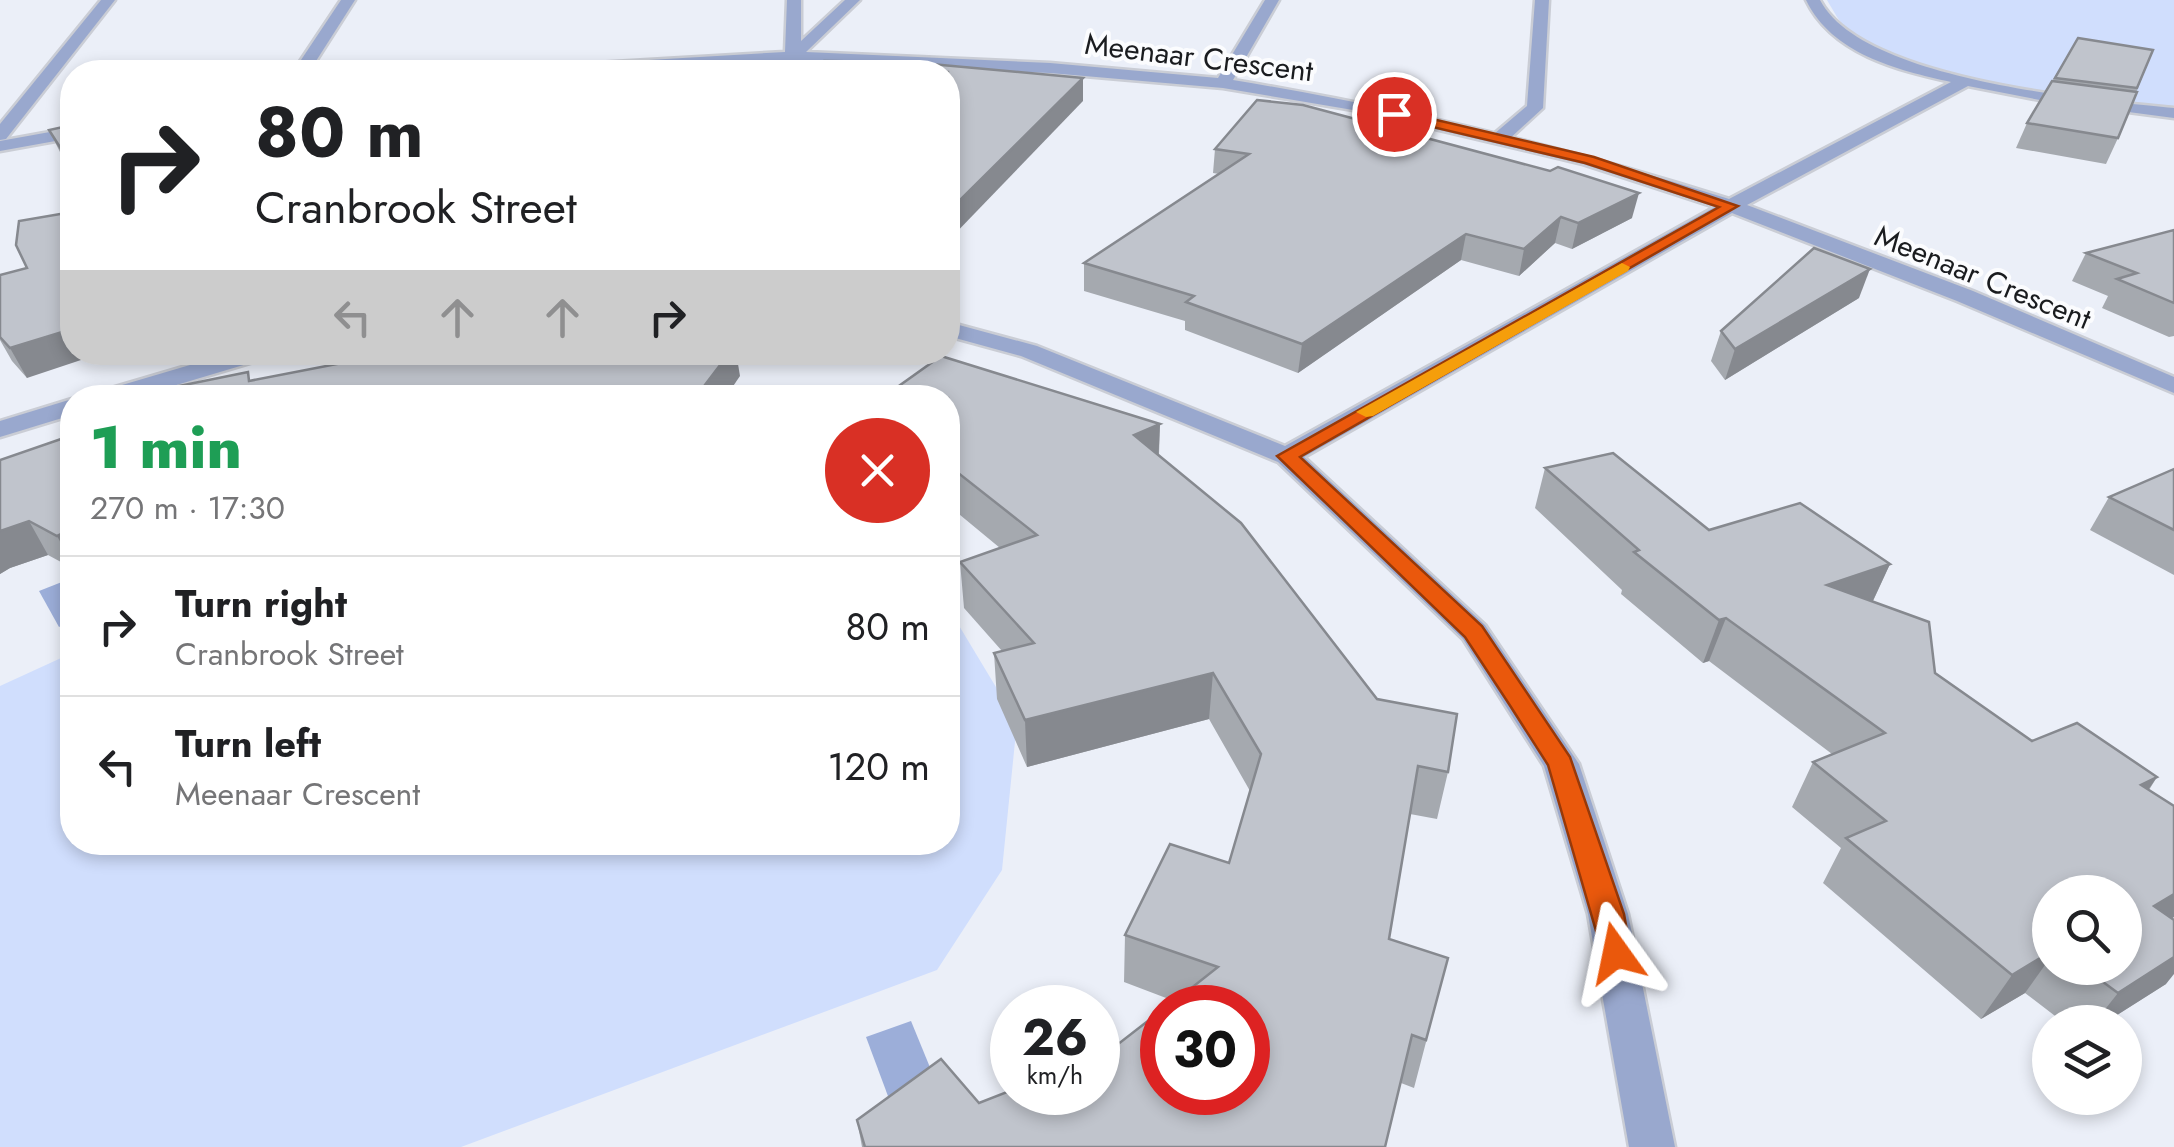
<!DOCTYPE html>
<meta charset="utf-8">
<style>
:root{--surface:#fff;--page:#f2f2f2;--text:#202124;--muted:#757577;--line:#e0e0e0}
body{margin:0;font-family:Jost,sans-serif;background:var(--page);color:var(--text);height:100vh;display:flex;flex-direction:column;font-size:38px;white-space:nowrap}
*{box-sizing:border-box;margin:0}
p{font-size:32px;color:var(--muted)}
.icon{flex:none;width:55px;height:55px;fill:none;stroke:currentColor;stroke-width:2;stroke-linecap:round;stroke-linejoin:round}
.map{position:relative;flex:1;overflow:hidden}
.panel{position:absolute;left:60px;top:385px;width:900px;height:470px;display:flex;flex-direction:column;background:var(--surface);border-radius:40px;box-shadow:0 5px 15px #0003}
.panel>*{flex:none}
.banner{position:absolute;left:60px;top:60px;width:900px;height:305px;border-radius:40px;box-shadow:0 5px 15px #0003;background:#fff;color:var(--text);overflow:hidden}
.controls{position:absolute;left:2032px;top:875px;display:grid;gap:20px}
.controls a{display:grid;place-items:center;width:110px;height:110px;border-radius:50%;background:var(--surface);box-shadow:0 5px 15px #0003;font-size:50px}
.speed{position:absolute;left:990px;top:985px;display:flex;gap:20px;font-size:50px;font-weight:700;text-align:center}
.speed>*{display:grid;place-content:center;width:130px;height:130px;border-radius:50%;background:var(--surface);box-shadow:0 5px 15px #0003;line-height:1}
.speed small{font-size:25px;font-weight:400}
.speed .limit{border:15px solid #d22;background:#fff;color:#111}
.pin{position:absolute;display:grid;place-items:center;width:85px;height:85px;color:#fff;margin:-42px;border:5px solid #fff;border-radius:50%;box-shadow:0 2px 10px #0007}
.me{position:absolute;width:110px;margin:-55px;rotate:348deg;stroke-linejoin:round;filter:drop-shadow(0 0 8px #0008)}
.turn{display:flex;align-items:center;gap:35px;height:210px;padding:0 30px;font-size:45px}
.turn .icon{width:130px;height:130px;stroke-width:2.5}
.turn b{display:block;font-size:70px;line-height:85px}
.lanes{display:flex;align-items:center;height:95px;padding:0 30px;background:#0003;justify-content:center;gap:50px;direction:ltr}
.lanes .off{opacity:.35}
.round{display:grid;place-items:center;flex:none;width:105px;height:105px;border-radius:52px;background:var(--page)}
.overview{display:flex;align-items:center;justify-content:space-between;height:170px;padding:0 30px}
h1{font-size:60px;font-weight:800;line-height:75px;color:#1e9e55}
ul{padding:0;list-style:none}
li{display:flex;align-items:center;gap:30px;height:140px;padding:0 30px;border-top:2px solid var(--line)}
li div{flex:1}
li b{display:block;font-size:38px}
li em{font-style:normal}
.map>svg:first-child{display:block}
</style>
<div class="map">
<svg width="2174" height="1147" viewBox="0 0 2174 1147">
<rect width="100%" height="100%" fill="#ebeff8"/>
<g fill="#d0defd">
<path d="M1827,0H2174V108C2091,102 1915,81 1849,31C1840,24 1833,10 1827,0Z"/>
<polygon points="948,614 955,619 1017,722 1002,870 937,970 461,1147 0,1147 0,686 72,653 72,842 948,842"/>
</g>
<g fill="#9caed9">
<polygon points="72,578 72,621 59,627 39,591"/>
<polygon points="911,1021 945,1104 898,1123 866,1037"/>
</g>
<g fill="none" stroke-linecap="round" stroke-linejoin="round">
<defs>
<g id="lane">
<polygon points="101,0 115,0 6,139 0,140 0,124"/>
<polygon points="1535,0 1549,0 1543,108 1506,142 1494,142 1494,134 1527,106"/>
</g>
<g id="street">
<polygon points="341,0 355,0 309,72 293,72"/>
<path d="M787,0H801V41L845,0H860L806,52L1050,63L1218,78L1265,0H1279L1233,80C1402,108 1566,147 1729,199L1951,82C1897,70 1832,54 1806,0H1820C1861,80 2090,100 2174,108V118L2045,101L1968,86L1747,205L1973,291L2174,377V393L1957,301L1732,213L1304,457L1485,625L1579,764L1628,914L1675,1147H1629L1588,914L1544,766L1463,639L1278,462L1021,356L948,336V322L1037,346L1285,446L1715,207L1583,164L1359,111L1223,88L1050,73L793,61L598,72H521L529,67L785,52Z"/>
<polygon points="72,128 72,138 0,151 0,141"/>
<polygon points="234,352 274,352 270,357 133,398 92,398 95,393"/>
<polygon points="72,399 72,415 0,437 0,421"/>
</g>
</defs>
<use href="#lane" stroke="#cacdd5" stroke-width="5"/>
<use href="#street" stroke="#cacdd5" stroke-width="5"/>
<use href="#lane" fill="#99a8ce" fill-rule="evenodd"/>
<use href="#street" fill="#99a8ce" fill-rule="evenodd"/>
</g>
<g fill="#a5a9af" fill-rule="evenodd">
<polygon points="2078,38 2153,50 2118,138 2106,164 2016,148 2027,123"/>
<polygon points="1257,100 1632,218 1572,249 1555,243 1519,276 1461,260 1298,373 1185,330 1185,321 1084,291 1084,263 1219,174 1213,173 1215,149"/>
<polygon points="72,125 72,172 61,154 49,130"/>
<polygon points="72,212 27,378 12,361 0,340 0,275 27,268"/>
<polygon points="2174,230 2174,336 2169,337 2102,308 2108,296 2072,281 2086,253"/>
<polygon points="1859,298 1725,380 1711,361 1721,331"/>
<polygon points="948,398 1160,424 1159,455 1377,699 1448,772 1437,819 1410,814 1389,939 1448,958 1414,1088 1401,1083 1385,1147 862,1147 857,1120 979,1103 1108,1052 1174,1001 1124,982 1125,935 1229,863 1250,791 1209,719 1027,767 997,699 994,653 1002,651 964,608 960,562 1000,548 948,505"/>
<polygon points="72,437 72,568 48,555 10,568 0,574 0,460"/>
<path d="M1545,468L1709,530L1890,564L1873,601L1935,673L2032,741L2157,777L2149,790L2174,806V917L2172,918L2166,984L2106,1022H2063L2025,993L1981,1019L1823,883L1841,848L1792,807L1813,762L1832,754L1709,661L1703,663L1621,594L1622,590L1535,508ZM2050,892L2125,968H2050Z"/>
<polygon points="2174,469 2174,575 2090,530 2109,497"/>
</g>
<g fill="#86898f">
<polygon points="1083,78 1083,101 948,241 948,212"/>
<polygon points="1639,193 1632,218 1572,249 1578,223"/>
<polygon points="1561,217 1555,243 1519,276 1524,249"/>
<polygon points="1466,234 1461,260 1298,373 1302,344"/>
<polygon points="1870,269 1859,298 1725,380 1735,349"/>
<polygon points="72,329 72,352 105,352 27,378 10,348"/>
<polygon points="730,352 736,352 740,376 725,398 695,398"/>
<polygon points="1160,424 1158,466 1134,435"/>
<polygon points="29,521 48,555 10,568 0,574 0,531"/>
<polygon points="72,529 72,563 57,536"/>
<polygon points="1890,564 1870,607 1827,585"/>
<polygon points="1726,618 1709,661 1703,663 1719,620"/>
<polygon points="1213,673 1209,719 1027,767 1025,720"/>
<polygon points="2157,777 2126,822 2141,785"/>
<polygon points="2174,894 2174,917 2125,948 2154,906"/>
<polygon points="2050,952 2050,958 2025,993 1981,1019 2012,975"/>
<polygon points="2174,957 2174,974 2166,984 2106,1022 2095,1022 2118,993"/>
</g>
<g fill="#c0c4cc" stroke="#86898f" stroke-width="2.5">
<polygon points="2078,38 2153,50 2137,88 2055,78"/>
<polygon points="824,61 909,62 1083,78 948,212 948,72 815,72"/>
<polygon points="638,64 635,70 710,64 711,72 457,72 468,70"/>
<polygon points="2052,81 2137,92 2118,138 2027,123"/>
<polygon points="1257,100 1303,105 1550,171 1558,167 1639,193 1578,223 1561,217 1524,249 1466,234 1302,344 1186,302 1194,296 1084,263 1249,154 1215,149"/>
<polygon points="72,125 72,166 49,130"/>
<polygon points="72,212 72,329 10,348 0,337 0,275 27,268 16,245 19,221"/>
<polygon points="2174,230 2174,303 2117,279 2137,273 2086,253"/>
<polygon points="1814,248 1870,269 1735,349 1721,331"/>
<polygon points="443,352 730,352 695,398 179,398 179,386 248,372 249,381 347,362"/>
<polygon points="941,356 1160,424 1134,435 1241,523 1377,699 1457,714 1448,772 1418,766 1389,939 1448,958 1426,1040 1412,1035 1385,1147 865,1147 857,1120 941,1059 979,1103 1012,1090 1012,1092 1098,1092 1098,1056 1108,1052 1162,1010 1162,1092 1248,1092 1248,1008 1166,1008 1218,967 1125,935 1170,844 1229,863 1261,754 1213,673 1025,720 994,653 1034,643 960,562 1037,535 948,465 948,398 882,398"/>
<polygon points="72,437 72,529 57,536 29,521 0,531 0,460 61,439"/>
<polygon points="1613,453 1709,530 1800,503 1890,564 1827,585 1929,622 1935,673 2032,741 2077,723 2157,777 2141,785 2174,806 2174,894 2154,906 2174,920 2174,957 2118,993 2084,968 2125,968 2125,892 2050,892 2050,952 2012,975 1846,838 1886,821 1813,762 1885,733 1726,618 1719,620 1634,552 1639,550 1545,468"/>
<polygon points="2174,469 2174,530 2109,497"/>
</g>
<polygon fill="#ea580c" stroke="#983908" stroke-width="2.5" points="1394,110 1594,157 1738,206 1300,457 1482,626 1570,757 1624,914 1631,953 1627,962 1616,966 1605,962 1548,765 1509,704 1465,637 1277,456 1719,207 1585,163 1390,117 1388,114"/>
<polygon fill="#f59e0b" points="1622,263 1630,267 1628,271 1373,416 1366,417 1356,412"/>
<g text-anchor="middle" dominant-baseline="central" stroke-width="8" stroke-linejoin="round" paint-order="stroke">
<g font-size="30" fill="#1a1c1f" stroke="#fbfcfe">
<text transform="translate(1199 57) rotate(7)">Meenaar Crescent</text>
<text transform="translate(1983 277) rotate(22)">Meenaar Crescent</text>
</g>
</g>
</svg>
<div class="controls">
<a><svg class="icon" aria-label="search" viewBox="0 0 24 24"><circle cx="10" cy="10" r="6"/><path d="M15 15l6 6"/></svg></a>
<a><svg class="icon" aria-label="layers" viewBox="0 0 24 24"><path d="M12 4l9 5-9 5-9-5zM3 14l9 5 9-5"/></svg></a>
</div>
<div class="speed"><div>26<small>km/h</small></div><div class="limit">30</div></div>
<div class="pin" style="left:1394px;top:114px;background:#d93025"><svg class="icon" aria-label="arrive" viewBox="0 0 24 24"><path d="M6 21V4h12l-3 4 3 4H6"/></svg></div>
<svg class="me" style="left:1616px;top:953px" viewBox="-20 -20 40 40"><path d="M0-17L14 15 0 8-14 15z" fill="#ea580c" stroke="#fff" stroke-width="4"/></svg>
<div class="banner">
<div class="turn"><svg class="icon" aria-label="right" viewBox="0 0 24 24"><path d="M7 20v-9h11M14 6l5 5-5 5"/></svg><div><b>80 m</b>Cranbrook Street</div></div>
<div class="lanes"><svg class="icon off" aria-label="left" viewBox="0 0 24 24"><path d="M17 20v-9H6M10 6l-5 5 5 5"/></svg><svg class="icon off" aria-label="ahead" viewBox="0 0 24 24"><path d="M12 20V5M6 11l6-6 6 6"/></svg><svg class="icon off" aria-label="ahead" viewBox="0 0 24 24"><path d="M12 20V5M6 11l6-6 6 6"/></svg><svg class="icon" aria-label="right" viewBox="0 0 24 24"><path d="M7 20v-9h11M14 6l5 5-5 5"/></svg></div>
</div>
<section class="panel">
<div class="overview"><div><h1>1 min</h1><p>270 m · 17:30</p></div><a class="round" style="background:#d93025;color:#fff"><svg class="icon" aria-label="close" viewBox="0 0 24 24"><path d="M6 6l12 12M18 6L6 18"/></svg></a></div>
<ul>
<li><svg class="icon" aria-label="right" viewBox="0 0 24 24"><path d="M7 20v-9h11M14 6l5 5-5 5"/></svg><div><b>Turn right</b><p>Cranbrook Street</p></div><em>80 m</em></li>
<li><svg class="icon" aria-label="left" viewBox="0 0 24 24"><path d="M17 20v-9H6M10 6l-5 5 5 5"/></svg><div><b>Turn left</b><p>Meenaar Crescent</p></div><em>120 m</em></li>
</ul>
</section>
</div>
